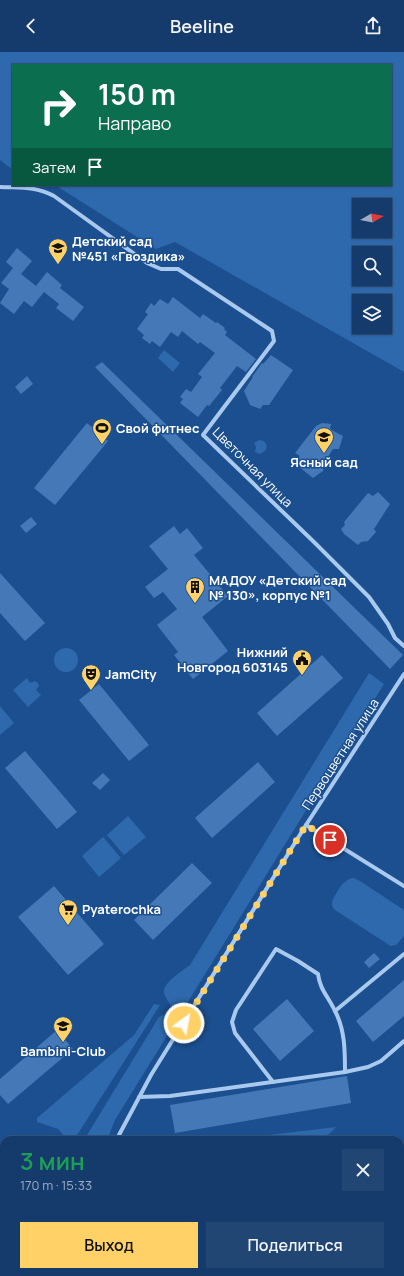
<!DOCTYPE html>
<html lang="ru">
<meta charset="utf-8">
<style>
:root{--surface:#143b6b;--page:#214673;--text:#f1f3f6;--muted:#9dadc1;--line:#33557e;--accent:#ffd166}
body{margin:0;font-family:Manrope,sans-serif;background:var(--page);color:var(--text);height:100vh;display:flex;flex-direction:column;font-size:15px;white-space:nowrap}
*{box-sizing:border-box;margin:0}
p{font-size:13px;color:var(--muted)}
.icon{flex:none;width:22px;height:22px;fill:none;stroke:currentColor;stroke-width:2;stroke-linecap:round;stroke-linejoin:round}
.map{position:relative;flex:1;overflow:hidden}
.side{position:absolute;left:0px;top:1084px;width:404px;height:140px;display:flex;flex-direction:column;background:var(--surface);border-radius:12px 12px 0 0;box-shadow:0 1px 3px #0004,0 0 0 1px var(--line)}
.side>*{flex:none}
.guide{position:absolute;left:12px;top:12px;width:380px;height:122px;border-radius:0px;box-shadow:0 1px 3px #0004,0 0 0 1px var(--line);background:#0b6e4f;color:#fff;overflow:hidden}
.needle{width:26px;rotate:81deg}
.tools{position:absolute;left:352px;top:146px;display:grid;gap:8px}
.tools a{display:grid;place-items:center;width:40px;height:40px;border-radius:0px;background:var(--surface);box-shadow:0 1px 3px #0004,0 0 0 1px var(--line);font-size:20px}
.pin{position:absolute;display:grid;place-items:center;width:34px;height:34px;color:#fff;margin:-17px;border:2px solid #fff;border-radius:50%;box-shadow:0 1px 4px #0007}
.me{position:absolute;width:44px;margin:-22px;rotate:32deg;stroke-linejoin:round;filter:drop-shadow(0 0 3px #0008)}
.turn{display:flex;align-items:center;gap:14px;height:84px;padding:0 20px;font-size:18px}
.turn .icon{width:52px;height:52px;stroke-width:2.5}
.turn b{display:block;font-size:28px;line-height:34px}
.then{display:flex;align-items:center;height:38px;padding:0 20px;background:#0003;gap:8px;font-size:15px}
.round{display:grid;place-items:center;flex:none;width:42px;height:42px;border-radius:0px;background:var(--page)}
.overview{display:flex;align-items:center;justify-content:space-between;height:68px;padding:0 20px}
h1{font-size:24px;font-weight:600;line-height:30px;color:#1e9e55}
.cta{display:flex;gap:8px;margin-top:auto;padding:8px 20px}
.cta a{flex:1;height:46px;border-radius:0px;background:var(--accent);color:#111;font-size:16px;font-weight:600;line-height:46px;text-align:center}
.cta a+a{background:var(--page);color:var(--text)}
header{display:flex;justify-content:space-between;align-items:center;height:52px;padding:0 20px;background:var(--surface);font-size:18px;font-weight:600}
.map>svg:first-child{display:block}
</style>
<header><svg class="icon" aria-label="back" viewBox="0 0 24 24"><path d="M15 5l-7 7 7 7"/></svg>Beeline<svg class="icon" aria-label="share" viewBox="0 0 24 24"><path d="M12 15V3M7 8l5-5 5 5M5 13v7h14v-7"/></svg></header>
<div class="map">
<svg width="404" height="1224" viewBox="0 0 404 1224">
<rect width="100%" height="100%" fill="#1b4f8f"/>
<g fill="#2e69ad" fill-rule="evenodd">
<path d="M0,0H404V320L175,190L156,197L55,133H391V13H13L12,117L0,108ZM359,153H385V179H359ZM359,201H385V227H359ZM359,249H385V275H359Z"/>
<polygon points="164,298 180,311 173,320 158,306"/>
<polygon points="259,388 264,389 267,394 265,399 260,402 255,400 256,395 254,391"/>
<circle cx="66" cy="608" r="12"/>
<path d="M369,621L384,632L115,1068L107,1088H84L159,965L165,962L172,955C169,950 165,946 164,940C163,931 183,918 190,913Z"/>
<polygon points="27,626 30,631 35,629 38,631 39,634 36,638 41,643 28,655 13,638"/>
<polygon points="0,654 14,671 0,683"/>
<polygon points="128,764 146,785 124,803 107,783"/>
<polygon points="103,785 121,806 99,825 82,804"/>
<path d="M354,826L360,829L404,858V884L396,893L391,894L389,893L335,858C332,855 331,852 333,847C338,839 343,827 354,826Z"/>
<polygon points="154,952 160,953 74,1088 68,1088 58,1077 37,1070 37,1066 134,983"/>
<polygon points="336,1075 323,1088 226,1088"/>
<rect x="400" y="1132" width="4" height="32"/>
<polygon points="0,1173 4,1174 4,1220 86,1220 85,1224 0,1224"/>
<polygon points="181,1220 219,1220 216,1224 182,1224"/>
</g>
<g fill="#4478b7">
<polygon points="17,196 32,209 21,222 36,234 47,220 62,233 60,236 84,255 73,269 56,256 59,252 44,240 32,255 24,249 14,262 0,251 9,237 1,231 13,216 6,210"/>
<polygon points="173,245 200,266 203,262 216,271 217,270 225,276 224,277 227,280 225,283 256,307 246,320 237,314 220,336 222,338 209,354 207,353 198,365 180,351 183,347 180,345 186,337 191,340 202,325 198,322 215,301 200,290 198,292 182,279 178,285 171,280 160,295 152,289 150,292 142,286 144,283 137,277 148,262 145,260 151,251 154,254 160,247 168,252"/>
<polygon points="271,303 293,318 269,353 263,353 260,357 250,353 244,339 253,325 252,325 262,311 263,312"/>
<polygon points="102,310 403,603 390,617 95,315"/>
<polygon points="27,324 33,332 21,342 15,335"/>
<polygon points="87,371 108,389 55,453 34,436"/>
<polygon points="322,371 331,372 330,377 343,384 339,397 333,397 324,411 323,419 313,426 293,410 300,404 295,401 316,374"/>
<polygon points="378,440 390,452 374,477 376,480 368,489 361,490 358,493 344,482 341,477 345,473 344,470 368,441 373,444"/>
<polygon points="31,465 37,472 26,481 20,474"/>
<polygon points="174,474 180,482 187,476 203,496 194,503 228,544 202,565 228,599 193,627 174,603 178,600 157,573 177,557 163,540 154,546 145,535 168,517 149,494"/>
<polygon points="0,521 45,571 25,589 0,561"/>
<polygon points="322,603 343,626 277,684 257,661"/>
<polygon points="99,632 149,693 129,709 79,648"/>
<polygon points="25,699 77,760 57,777 5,716"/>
<polygon points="258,710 275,730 212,786 195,766"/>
<polygon points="103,721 110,728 100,738 92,731"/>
<polygon points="192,811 212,831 153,888 134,868"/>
<polygon points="54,834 104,892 68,923 18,865"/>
<polygon points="374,901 380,907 369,916 364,910"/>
<polygon points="404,928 404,964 373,990 356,969"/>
<polygon points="287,947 314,979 280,1009 253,977"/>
<polygon points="57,978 73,997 8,1052 0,1043 0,1027"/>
<polygon points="347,1024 351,1051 175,1081 170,1053"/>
</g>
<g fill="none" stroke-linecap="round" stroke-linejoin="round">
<g stroke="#a9c9ee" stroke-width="4">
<path d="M0,135C22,136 34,134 54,144L147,211L161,217H178L272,279L274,289L203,383L314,490L369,545L388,572L395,586L404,594"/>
<polyline points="306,773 404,834"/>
<polyline points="335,959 404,902"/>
<path d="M273,1030L235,981L232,970L236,958L276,897L298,909L318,922C320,938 328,944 335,959C345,978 345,999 345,1020"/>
<polyline points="139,1045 170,1044 345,1020 368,1015 381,1009 404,989"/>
<polyline points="118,1088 119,1083 151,1023 306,773 404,622"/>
</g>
<g stroke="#a9c9ee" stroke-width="7">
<polyline points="156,1220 158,1224"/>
<polyline points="169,1220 171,1224"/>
</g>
<g stroke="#d6e6fa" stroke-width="8">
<polyline points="400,1115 404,1115"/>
<polyline points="0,1148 4,1149"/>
</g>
</g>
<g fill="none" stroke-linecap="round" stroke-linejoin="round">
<polyline stroke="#ffd166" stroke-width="7" stroke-dasharray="0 12.6" points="184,971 306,773 330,788"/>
</g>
<defs>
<symbol id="school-pin" viewBox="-11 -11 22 30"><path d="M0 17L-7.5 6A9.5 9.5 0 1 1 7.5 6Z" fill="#ffd166" stroke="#1b4f8f"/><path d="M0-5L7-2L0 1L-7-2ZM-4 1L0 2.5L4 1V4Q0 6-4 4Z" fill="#111"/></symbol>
<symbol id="stadium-pin" viewBox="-11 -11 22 30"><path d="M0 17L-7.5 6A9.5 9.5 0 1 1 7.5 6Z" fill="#ffd166" stroke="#1b4f8f"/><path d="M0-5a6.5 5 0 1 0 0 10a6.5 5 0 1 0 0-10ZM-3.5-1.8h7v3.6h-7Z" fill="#111"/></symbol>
<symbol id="building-pin" viewBox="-11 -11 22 30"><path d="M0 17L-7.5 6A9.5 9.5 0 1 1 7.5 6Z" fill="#ffd166" stroke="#1b4f8f"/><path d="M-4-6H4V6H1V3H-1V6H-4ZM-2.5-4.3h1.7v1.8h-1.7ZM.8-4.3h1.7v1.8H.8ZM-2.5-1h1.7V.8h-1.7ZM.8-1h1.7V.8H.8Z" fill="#111"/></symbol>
<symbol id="civic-pin" viewBox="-11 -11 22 30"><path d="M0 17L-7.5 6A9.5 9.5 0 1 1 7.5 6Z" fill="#ffd166" stroke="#1b4f8f"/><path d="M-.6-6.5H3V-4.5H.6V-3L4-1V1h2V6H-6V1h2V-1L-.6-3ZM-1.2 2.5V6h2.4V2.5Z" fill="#111"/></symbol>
<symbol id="theatre-pin" viewBox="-11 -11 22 30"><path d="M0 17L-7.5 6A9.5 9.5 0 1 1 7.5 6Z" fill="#ffd166" stroke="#1b4f8f"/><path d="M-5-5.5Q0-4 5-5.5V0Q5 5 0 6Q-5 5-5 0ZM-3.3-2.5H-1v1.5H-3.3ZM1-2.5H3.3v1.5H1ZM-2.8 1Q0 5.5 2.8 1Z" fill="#111"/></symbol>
<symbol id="supermarket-pin" viewBox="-11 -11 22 30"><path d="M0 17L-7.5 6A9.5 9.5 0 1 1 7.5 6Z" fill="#ffd166" stroke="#1b4f8f"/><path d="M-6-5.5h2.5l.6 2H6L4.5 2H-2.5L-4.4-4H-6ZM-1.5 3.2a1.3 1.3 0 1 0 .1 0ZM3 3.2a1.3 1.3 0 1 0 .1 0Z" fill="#111"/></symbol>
</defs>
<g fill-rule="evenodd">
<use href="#school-pin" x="47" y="185" width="22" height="30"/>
<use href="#stadium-pin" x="91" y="365" width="22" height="30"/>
<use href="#school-pin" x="313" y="374" width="22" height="30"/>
<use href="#building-pin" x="184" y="524" width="22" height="30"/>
<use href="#civic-pin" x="291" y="596" width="22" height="30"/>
<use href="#theatre-pin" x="80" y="611" width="22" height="30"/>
<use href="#supermarket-pin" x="57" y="846" width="22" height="30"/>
<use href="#school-pin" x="52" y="963" width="22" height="30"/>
</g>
<g text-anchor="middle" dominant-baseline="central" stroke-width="3" stroke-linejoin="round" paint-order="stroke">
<g font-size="13" font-weight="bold" fill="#fff" stroke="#1b4f8f" text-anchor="start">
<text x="72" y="189">Детский сад<tspan x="72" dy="15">№451 «Гвоздика»</tspan></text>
<text x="116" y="376">Свой фитнес</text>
<text x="324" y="410" text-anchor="middle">Ясный сад</text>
<text x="209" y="528">МАДОУ «Детский сад<tspan x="209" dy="15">№ 130», корпус №1</tspan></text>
<text x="288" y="600" text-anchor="end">Нижний<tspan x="288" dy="15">Новгород 603145</tspan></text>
<text x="105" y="622">JamCity</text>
<text x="82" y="857">Pyaterochka</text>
<text x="63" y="999" text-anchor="middle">Bambini-Club</text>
</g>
<g font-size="13" fill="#fff" stroke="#1b4f8f">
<text transform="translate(253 415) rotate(45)">Цветочная улица</text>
<text transform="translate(340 702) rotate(-57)">Первоцветная улица</text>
</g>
</g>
</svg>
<div class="tools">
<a><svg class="needle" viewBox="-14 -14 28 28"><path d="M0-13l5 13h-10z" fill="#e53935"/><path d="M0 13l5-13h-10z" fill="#9dadc1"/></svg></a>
<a><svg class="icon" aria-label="search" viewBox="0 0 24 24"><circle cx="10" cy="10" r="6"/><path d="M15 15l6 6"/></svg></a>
<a><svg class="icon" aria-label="layers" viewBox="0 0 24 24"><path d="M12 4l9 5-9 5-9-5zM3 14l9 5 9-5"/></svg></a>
</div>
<div class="pin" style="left:330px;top:788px;background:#d93025"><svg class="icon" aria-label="arrive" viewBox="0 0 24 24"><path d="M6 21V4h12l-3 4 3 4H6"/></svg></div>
<svg class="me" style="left:184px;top:971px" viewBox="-20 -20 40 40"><circle r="17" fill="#ffd166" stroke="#fff" stroke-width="3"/><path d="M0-11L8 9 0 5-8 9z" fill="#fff"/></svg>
<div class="guide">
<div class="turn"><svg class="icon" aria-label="right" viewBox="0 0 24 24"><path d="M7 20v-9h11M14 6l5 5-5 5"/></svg><div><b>150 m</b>Направо</div></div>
<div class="then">Затем<svg class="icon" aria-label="arrive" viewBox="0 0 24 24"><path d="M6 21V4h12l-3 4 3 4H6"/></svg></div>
</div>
<section class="side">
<div class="overview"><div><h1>3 мин</h1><p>170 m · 15:33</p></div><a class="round"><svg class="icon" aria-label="close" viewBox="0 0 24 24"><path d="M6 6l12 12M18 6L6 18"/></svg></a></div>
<div class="cta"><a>Выход</a><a>Поделиться</a></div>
</section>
</div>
